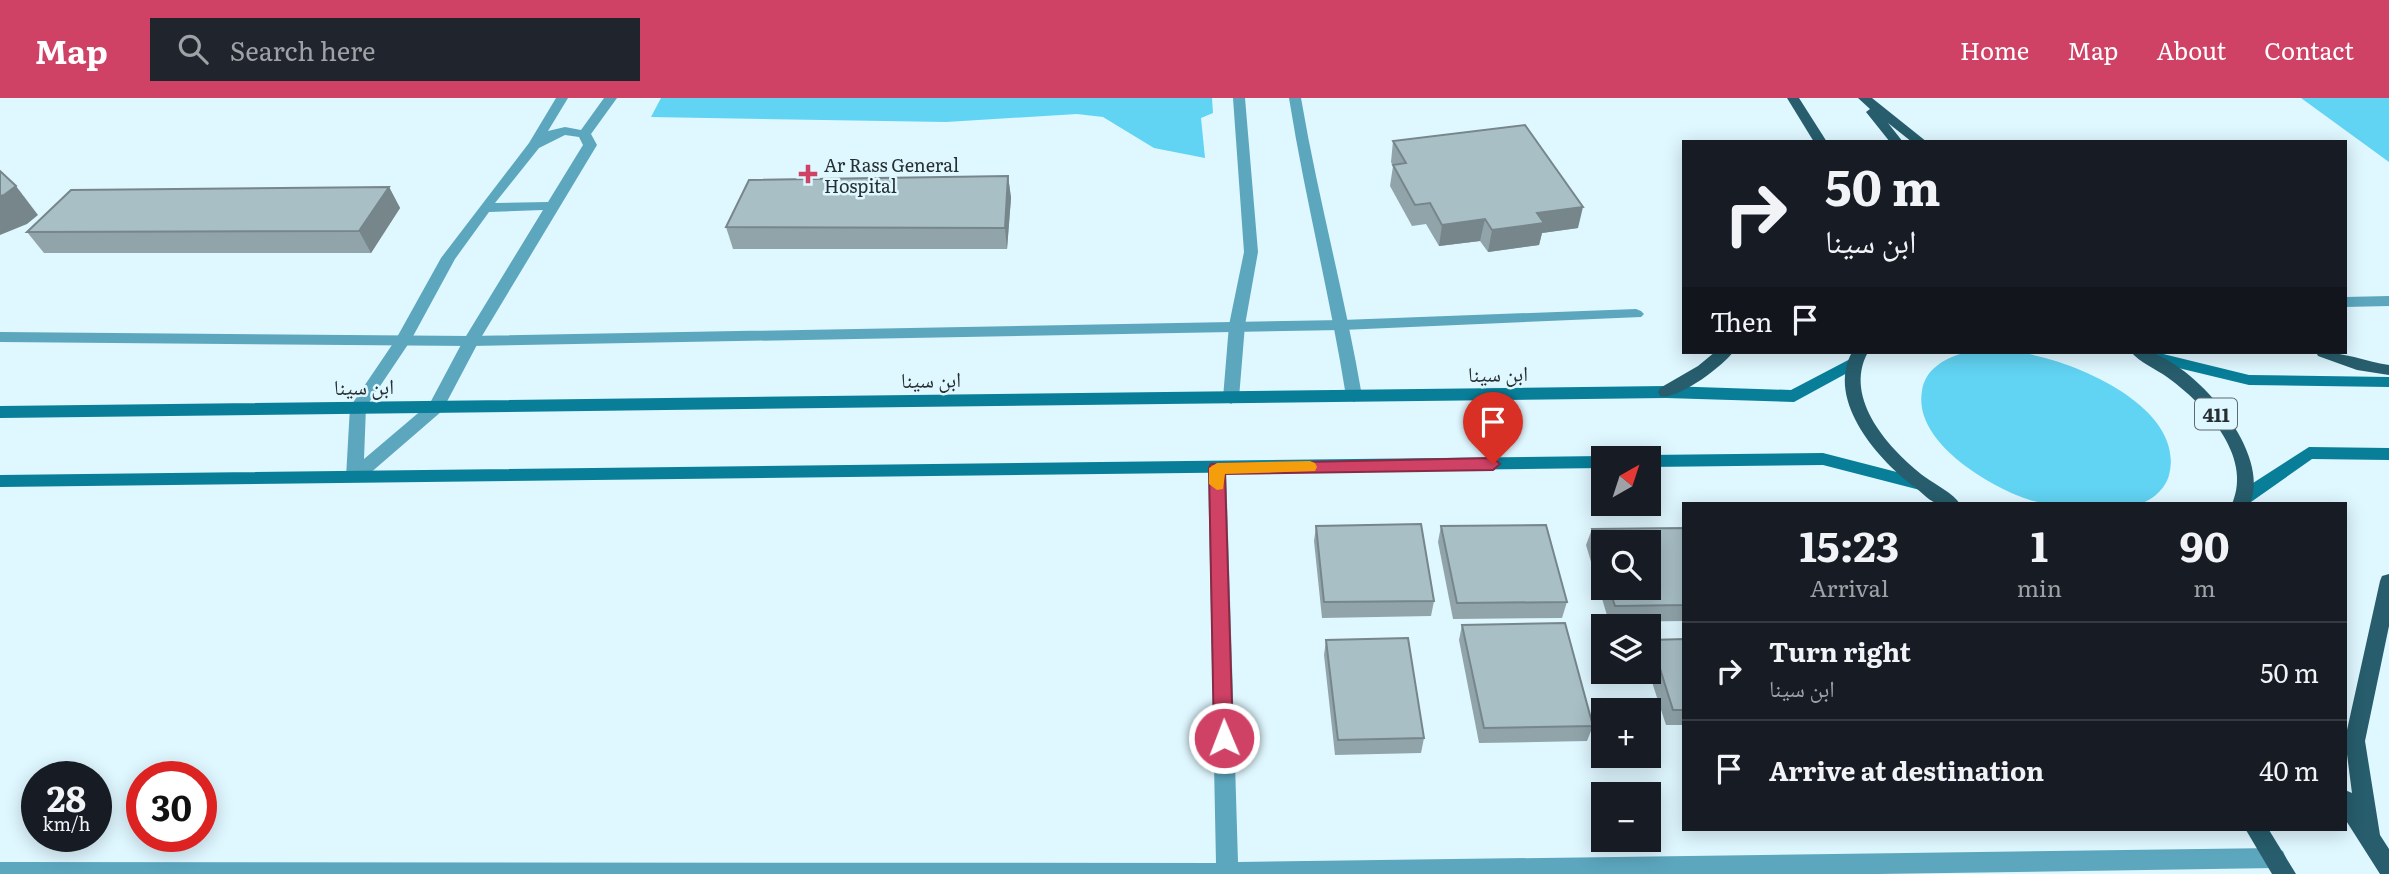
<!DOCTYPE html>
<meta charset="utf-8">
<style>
:root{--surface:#171b24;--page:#20242c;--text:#f1f3f6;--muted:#9ea1a6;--line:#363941;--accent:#d04166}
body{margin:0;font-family:Literata,"Noto Naskh Arabic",serif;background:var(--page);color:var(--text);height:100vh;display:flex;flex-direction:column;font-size:26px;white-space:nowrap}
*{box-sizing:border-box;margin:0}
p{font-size:23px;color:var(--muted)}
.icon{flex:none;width:38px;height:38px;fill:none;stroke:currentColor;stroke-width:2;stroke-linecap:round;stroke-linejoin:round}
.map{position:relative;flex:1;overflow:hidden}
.sheet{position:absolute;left:1682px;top:404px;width:665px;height:329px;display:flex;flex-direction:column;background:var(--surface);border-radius:0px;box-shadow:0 4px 18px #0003}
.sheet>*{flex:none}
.guide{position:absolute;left:1682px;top:42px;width:665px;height:214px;border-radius:0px;box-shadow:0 4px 18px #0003;background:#171b24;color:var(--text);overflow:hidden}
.needle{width:46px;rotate:39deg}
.fabs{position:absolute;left:1591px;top:348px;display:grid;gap:14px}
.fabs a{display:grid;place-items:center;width:70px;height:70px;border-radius:0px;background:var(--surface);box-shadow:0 4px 18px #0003;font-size:35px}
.speed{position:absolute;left:21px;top:663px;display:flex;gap:14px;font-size:35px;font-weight:700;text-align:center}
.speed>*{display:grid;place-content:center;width:91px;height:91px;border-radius:50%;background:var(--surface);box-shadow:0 4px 18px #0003;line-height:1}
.speed small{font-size:18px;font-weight:400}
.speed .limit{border:10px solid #d22;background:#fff;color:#111}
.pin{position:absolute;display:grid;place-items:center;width:60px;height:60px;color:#fff;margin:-72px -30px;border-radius:50% 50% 50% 0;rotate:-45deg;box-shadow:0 0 7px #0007}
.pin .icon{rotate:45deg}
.me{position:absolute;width:77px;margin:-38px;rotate:359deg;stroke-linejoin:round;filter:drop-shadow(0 0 5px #0008)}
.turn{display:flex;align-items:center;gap:24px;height:147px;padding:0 28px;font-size:32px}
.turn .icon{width:91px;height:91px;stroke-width:2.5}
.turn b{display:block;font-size:49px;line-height:60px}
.then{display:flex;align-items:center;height:66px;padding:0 28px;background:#0003;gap:14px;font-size:26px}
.eta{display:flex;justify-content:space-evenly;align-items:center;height:119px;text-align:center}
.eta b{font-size:42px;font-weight:700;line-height:49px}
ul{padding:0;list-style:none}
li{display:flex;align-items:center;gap:21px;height:98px;padding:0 28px;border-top:2px solid var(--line)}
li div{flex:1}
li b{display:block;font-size:26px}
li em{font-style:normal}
header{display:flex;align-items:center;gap:42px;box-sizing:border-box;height:98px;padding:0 35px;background:var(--accent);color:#fff}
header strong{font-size:33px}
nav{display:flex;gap:38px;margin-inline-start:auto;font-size:24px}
.search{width:490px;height:63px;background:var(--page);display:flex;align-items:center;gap:18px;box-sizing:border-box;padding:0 24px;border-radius:0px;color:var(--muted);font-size:26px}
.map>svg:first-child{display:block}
</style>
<header>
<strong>Map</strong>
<div class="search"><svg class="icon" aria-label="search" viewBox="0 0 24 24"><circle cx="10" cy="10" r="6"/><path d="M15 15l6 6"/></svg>Search here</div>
<nav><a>Home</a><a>Map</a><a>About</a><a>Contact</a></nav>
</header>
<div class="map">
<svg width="2389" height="776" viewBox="0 0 2389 776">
<rect width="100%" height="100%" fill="#dff7ff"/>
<g fill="#61d3f3">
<polygon points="661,0 1212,0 1213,15 1201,20 1205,60 1154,50 1103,19 1077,16 946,24 651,19"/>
<polygon points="2301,0 2389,0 2389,64"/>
<path d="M2016,254C2069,260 2187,308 2169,377C2166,390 2152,403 2139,406C2104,406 2061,413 2027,401C1987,387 1913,343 1922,293C1925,272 1943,261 1963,255C1979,251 2000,254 2016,254Z"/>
</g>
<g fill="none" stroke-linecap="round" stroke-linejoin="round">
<g fill="#5ca7be" fill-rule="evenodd">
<path d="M556,0H568L548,33L565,29L581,32L604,0H617L591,36L597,47L479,243L442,313L361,383H349L346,379L350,309L396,241L441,160L529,45ZM565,37L579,39L583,47L548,104L495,105L539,50ZM543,112L463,243L430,305L364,361L366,309L411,242L455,161L489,114Z"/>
<polygon points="1233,0 1245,0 1258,154 1245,227 1239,300 1231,306 1223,300 1229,227 1244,154"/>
<path d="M1289,0H1301C1318,100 1345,198 1362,298L1354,304L1346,298C1330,198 1305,100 1289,0Z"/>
</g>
<g fill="#5ca7be" fill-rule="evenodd">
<polygon points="2389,198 2389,208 2345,209 2345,199"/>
<polygon points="1636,211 1641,213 1644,216 1641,219 1342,232 471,248 0,244 0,234 471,238 1342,222"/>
<polygon points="1217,364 1226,370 1238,764 2275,750 2283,753 2286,760 2283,767 2275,770 1877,776 0,776 0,764 1216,765 1208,370"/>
</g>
<g fill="#087e99" fill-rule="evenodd">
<polygon points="2141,254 2155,254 2249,277 2389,279 2389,289 2249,287 2141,261 2139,257"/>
<polygon points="1854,259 1862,264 1860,268 1794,304 1666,300 0,320 0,308 1666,288 1791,292"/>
<polygon points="2309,349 2389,350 2389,362 2312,361 2251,404 2239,404 2236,399 2239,394"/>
<polygon points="1823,355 1920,380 1926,381 1929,386 1926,391 1920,392 1823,367 1648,369 1648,360 1641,360 1648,357"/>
<polygon points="1603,358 1610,360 1603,360 1603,370 0,389 0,377"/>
</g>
<g fill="#275d6c" fill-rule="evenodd">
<polygon points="1787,0 1799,0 1827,44 1814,44"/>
<polygon points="1858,0 1872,0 1927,44 1912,44 1888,25 1903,44 1890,44 1866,14 1870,11"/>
<path d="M1715,254H1733C1723,268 1677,303 1660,298L1658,294L1660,290L1698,268Z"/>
<path d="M1852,254H1868C1842,301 1891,353 1925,379C1936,387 1953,395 1960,406C1954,406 1944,408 1938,406C1931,404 1922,395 1916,390C1880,364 1825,303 1852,254Z"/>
<path d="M2131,254C2137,254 2146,252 2152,255C2198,270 2272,355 2250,406H2232C2254,357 2202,304 2167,279C2156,271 2139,264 2131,254Z"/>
<path d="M2316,254C2341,253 2364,263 2389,267V277L2357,272L2318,258Z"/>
<polygon points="2389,476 2389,528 2365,643 2380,737 2389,751 2389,776 2380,776 2345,721 2345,692 2352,695 2345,641 2380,483 2382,478"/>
<polygon points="2246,732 2269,732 2296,776 2272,776"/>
</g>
</g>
<g fill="#90a4aa" fill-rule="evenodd">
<polygon points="1393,43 1578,130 1542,135 1539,147 1488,154 1480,143 1439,148 1426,126 1412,128 1390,88 1393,68 1391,64"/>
<polygon points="1008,78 1011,100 1007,151 733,151 726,129"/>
<polygon points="389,89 400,110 371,155 44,155 27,134"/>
<polygon points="1316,428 1434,503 1431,518 1322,520 1314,443"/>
<polygon points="1441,428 1567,504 1562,520 1453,521 1438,444"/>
<path d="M1684,430V523L1609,524L1586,447L1592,431ZM1603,444L1648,490H1603Z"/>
<polygon points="1462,527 1593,628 1587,643 1479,645 1459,542"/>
<polygon points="1684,541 1684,627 1666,627 1648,572 1648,547 1651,542"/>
<polygon points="1326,542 1424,640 1421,655 1335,657 1324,557"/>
</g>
<g fill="#76868b">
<polygon points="1008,78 1011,100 1007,151 1005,130"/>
<polygon points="16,88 38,117 27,126 0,137 0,98"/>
<polygon points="389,89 400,110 371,155 359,133"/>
<polygon points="1583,109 1578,130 1542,135 1539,147 1488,154 1492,132 1537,115"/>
<polygon points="1485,121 1480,143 1439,148 1442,127"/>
</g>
<g fill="#a8bfc6" stroke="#76868b" stroke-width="2">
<polygon points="1525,27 1583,109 1537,115 1544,125 1492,132 1485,121 1442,127 1430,105 1415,107 1393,67 1406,65 1393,43"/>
<polygon points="0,73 16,88 4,97 0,98"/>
<polygon points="1008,78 1005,130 726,129 749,82"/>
<polygon points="389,89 359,133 27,134 71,92"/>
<polygon points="1421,426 1434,503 1324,504 1316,428"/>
<polygon points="1546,427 1567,504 1457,505 1441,428"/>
<polygon points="1684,430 1684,507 1615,508 1609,490 1648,490 1648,444 1603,444 1603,469 1592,431"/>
<polygon points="1565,525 1593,628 1484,630 1462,527"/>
<polygon points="1408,540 1424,640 1338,642 1326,542"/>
<polygon points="1684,541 1684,612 1673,612 1651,542"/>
</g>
<polygon fill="#d04166" stroke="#872a42" stroke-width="2" points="1493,360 1500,366 1493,372 1225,376 1233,640 1230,646 1224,648 1217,646 1214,640 1209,370 1211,366"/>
<polygon fill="#f59e0b" points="1310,363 1315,365 1317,369 1315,373 1225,376 1223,391 1217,392 1209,386 1209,370 1217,365"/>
<path fill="#d04166" stroke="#dff7ff" stroke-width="2.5" d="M804.5 65.5h7v7h7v7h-7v7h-7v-7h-7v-7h7z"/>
<g text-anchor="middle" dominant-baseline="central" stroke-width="5" stroke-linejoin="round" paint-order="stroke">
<g font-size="18" fill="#262f32" stroke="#dff7ff" text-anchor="start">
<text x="824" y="66">Ar Rass General<tspan x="824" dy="21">Hospital</tspan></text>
</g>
<rect fill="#dff7ff" stroke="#5e6b70" stroke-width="2" x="2195" y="300.5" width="42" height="31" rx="5"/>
<g font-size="19" font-weight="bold" fill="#262f32">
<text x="2216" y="316">411</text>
</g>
<g font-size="21" fill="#262f32" stroke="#dff7ff">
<text transform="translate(1498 274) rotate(-1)">ابن سينا</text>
<text transform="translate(931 280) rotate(-1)">ابن سينا</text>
<text transform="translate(364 287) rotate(-1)">ابن سينا</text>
</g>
</g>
</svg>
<div class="fabs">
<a><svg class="needle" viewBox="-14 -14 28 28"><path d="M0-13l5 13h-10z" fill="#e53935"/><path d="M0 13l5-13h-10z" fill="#9ea1a6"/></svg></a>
<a><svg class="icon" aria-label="search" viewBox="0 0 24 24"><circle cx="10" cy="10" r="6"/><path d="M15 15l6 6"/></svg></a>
<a><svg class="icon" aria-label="layers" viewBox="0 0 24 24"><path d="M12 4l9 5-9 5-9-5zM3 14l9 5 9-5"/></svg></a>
<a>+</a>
<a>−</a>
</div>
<div class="speed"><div>28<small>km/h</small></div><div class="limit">30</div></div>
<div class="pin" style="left:1493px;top:366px;background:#d93025"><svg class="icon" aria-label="arrive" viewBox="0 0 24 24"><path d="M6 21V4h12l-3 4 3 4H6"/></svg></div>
<svg class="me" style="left:1224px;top:640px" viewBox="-20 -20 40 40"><circle r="17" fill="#d04166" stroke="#fff" stroke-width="3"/><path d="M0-11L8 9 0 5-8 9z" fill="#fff"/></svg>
<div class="guide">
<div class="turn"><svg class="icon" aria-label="right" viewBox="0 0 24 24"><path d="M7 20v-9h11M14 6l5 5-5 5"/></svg><div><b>50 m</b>ابن سينا</div></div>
<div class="then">Then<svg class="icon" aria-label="arrive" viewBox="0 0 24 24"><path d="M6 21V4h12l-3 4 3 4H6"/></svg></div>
</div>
<section class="sheet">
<div class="eta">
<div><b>15:23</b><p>Arrival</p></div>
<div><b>1</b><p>min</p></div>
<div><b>90</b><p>m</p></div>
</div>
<ul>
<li><svg class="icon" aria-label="right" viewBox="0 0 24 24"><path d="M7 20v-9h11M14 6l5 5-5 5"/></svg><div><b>Turn right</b><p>ابن سينا</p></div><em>50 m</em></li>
<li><svg class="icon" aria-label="arrive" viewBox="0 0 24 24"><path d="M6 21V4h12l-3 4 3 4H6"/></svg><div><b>Arrive at destination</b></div><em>40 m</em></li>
</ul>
</section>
</div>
